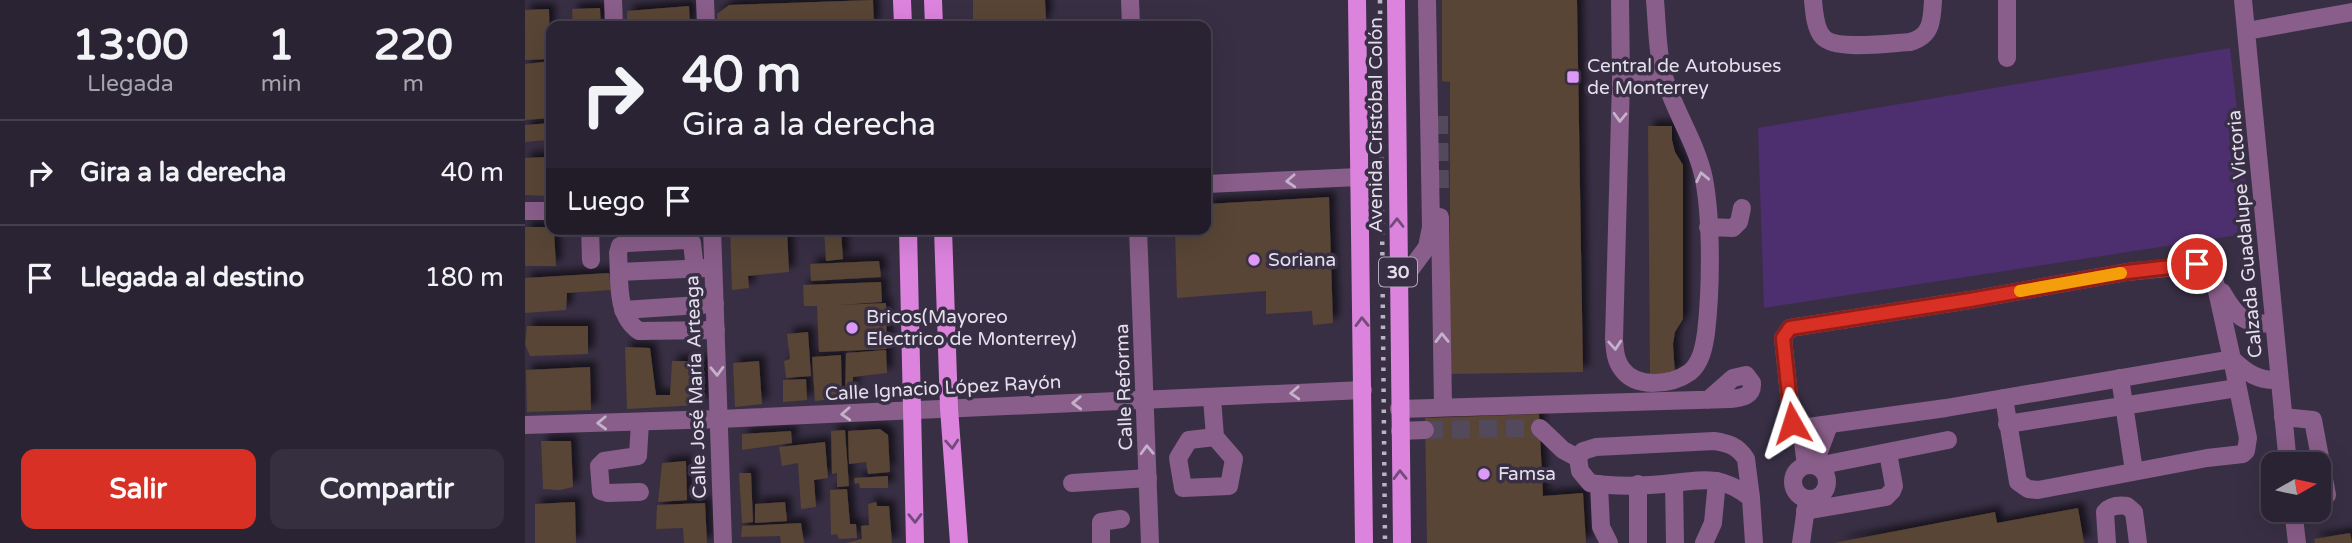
<!DOCTYPE html>
<html lang="es">
<meta charset="utf-8">
<style>
:root{--surface:#2a2333;--page:#362f3f;--text:#f1f3f6;--muted:#a5a4ac;--line:#46404e;--accent:#d93025}
body{margin:0;font-family:"Varela Round",sans-serif;background:var(--page);color:var(--text);height:100vh;display:flex;flex-direction:column;font-size:26px;white-space:nowrap}
*{box-sizing:border-box;margin:0}
p{font-size:23px;color:var(--muted)}
.icon{flex:none;width:38px;height:38px;fill:none;stroke:currentColor;stroke-width:2;stroke-linecap:round;stroke-linejoin:round}
.map{position:relative;flex:1;overflow:hidden}
.drawer{display:flex;flex-direction:column;background:var(--surface);width:525px}
.drawer>*{flex:none}
.guide{position:absolute;left:21px;top:21px;width:665px;height:214px;border-radius:14px;box-shadow:0 7px 28px #0002,0 0 0 2px var(--line);background:#2a2333;color:var(--text);overflow:hidden}
.needle{width:46px;rotate:81deg}
.controls{position:absolute;left:1736px;top:452px;display:grid;gap:14px}
.controls a{display:grid;place-items:center;width:70px;height:70px;border-radius:14px;background:var(--surface);box-shadow:0 7px 28px #0002,0 0 0 2px var(--line);font-size:35px}
.pin{position:absolute;display:grid;place-items:center;width:60px;height:60px;color:#fff;margin:-30px;border:4px solid #fff;border-radius:50%;box-shadow:0 2px 7px #0007}
.me{position:absolute;width:77px;margin:-38px;rotate:354deg;stroke-linejoin:round;filter:drop-shadow(0 0 5px #0008)}
.turn{display:flex;align-items:center;gap:24px;height:147px;padding:0 21px;font-size:32px}
.turn .icon{width:91px;height:91px;stroke-width:2.5}
.turn b{display:block;font-size:49px;line-height:60px}
.then{display:flex;align-items:center;height:66px;padding:0 21px;background:#0003;gap:14px;font-size:26px}
.eta{display:flex;justify-content:space-evenly;align-items:center;height:119px;text-align:center}
.eta b{font-size:42px;font-weight:700;line-height:49px}
.button{display:flex;gap:14px;margin-top:auto;padding:14px 21px}
.button a{flex:1;height:80px;border-radius:14px;background:var(--accent);color:#fff;font-size:28px;font-weight:700;line-height:80px;text-align:center}
.button a+a{background:var(--page);color:var(--text)}
ul{padding:0;list-style:none}
li{display:flex;align-items:center;gap:21px;height:105px;padding:0 21px;border-top:2px solid var(--line)}
li div{flex:1}
li b{display:block;font-size:26px}
li em{font-style:normal}
main{display:flex;flex:1;min-height:0}
.map>svg:first-child{display:block}
</style>
<main>
<section class="drawer">
<div class="eta">
<div><b>13:00</b><p>Llegada</p></div>
<div><b>1</b><p>min</p></div>
<div><b>220</b><p>m</p></div>
</div>
<ul>
<li><svg class="icon" aria-label="right" viewBox="0 0 24 24"><path d="M7 20v-9h11M14 6l5 5-5 5"/></svg><div><b>Gira a la derecha</b></div><em>40 m</em></li>
<li><svg class="icon" aria-label="arrive" viewBox="0 0 24 24"><path d="M6 21V4h12l-3 4 3 4H6"/></svg><div><b>Llegada al destino</b></div><em>180 m</em></li>
</ul>
<div class="button"><a>Salir</a><a>Compartir</a></div>
</section>
<div class="map">
<svg width="1827" height="543" viewBox="0 0 1827 543">
<defs>
<filter id="shadow"><feDropShadow dx="6" dy="-6" stdDeviation="3.5" flood-color="#0009"/></filter>
</defs>
<rect width="100%" height="100%" fill="#382f44"/>
<polygon fill="#4d2e6f" points="1705,48 1726,233 1239,308 1233,128"/>
<g fill="#594435" filter="url(#shadow)">
<polygon points="348,0 349,26 192,26 192,14 204,5"/>
<polygon points="448,0 520,0 521,19 518,19 518,26 448,26"/>
<polygon points="917,0 1052,0 1058,372 925,374 925,82 917,81"/>
<polygon points="164,6 165,26 102,26 102,11"/>
<polygon points="75,8 76,26 48,26 47,9"/>
<polygon points="24,9 25,59 0,60 0,10"/>
<polygon points="26,61 26,118 0,120 0,64"/>
<polygon points="26,123 26,156 25,157 22,140 0,142 0,125"/>
<polygon points="1123,126 1147,126 1147,140 1150,152 1158,165 1158,319 1150,332 1148,344 1150,375 1125,375"/>
<polygon points="21,157 21,196 0,195 0,158"/>
<polygon points="804,197 808,323 788,325 787,311 741,314 741,291 652,298 650,229 681,229 681,204"/>
<polygon points="0,227 26,227 26,229 29,229 31,266 0,266"/>
<polygon points="205,229 262,229 264,272 223,276 224,288 207,290"/>
<polygon points="299,229 316,229 318,259 301,261"/>
<polygon points="354,261 356,277 286,281 285,264"/>
<polygon points="84,273 86,290 42,293 41,310 0,313 0,278"/>
<polygon points="356,282 357,302 313,305 361,303 362,349 294,352 292,306 279,306 278,285"/>
<polygon points="2,326 63,326 63,354 5,356 0,344"/>
<polygon points="283,332 286,376 261,378 259,361 265,359 262,334"/>
<polygon points="100,347 125,348 131,395 145,395 147,361 179,361 179,402 173,405 102,409"/>
<polygon points="361,350 362,373 328,377 327,399 320,400 321,353"/>
<polygon points="316,355 317,398 290,401 287,357"/>
<polygon points="234,361 237,404 210,407 208,363"/>
<polygon points="65,367 66,410 2,412 1,370"/>
<polygon points="281,379 282,400 258,402 258,380"/>
<polygon points="1014,414 1018,496 1058,493 1061,543 902,543 900,418"/>
<polygon points="355,429 363,435 365,472 343,474 341,462 324,464 323,431"/>
<polygon points="320,430 324,486 312,487 312,473 307,474 306,431"/>
<polygon points="266,431 267,443 217,450 217,434"/>
<polygon points="16,441 46,441 48,487 35,490 18,489"/>
<polygon points="300,442 303,478 289,480 291,507 276,509 273,463 257,466 254,447"/>
<polygon points="161,461 162,500 133,502 137,463"/>
<polygon points="214,473 226,473 228,522 217,523"/>
<polygon points="363,476 363,488 335,488 334,483 330,484 329,478"/>
<polygon points="322,489 325,524 331,524 332,538 314,539 312,534 306,535 305,490"/>
<polygon points="50,502 51,543 10,543 10,504"/>
<polygon points="260,502 262,521 230,523 230,504"/>
<polygon points="351,502 352,506 364,506 367,543 321,543 337,539 336,526 344,525 343,504"/>
<polygon points="180,503 182,543 159,543 158,528 131,529 132,505"/>
<polygon points="1553,508 1559,543 1309,543 1470,512 1472,523"/>
<polygon points="276,523 279,543 256,543 255,536 216,537 217,526"/>
<polygon points="1825,533 1827,543 1790,543 1789,539"/>
</g>
<g fill="none" stroke-linecap="round" stroke-linejoin="round">
<g stroke="#52495d" stroke-width="18" stroke-dasharray="18 9" stroke-linecap="butt">
<polyline points="914,116 915,195"/>
<polyline points="900,430 1015,428"/>
</g>
<g stroke="#895e8a" stroke-width="18">
<polyline points="88,0 89,26"/>
<polyline points="180,0 181,26"/>
<polyline points="605,0 606,26"/>
<path d="M1095,0L1096,80L1089,339C1090,350 1090,360 1097,369C1111,389 1147,385 1165,372C1176,363 1179,347 1181,333C1186,290 1187,222 1179,179C1171,140 1146,107 1137,69C1132,47 1132,23 1130,0"/>
<path d="M1288,0C1289,11 1290,29 1298,37C1310,51 1366,43 1385,42C1407,36 1407,20 1408,0"/>
<polyline points="1482,0 1482,58"/>
<polyline points="1718,0 1763,464"/>
<polyline points="1722,31 1827,12"/>
<polyline points="1096,80 1137,70"/>
<polyline points="681,184 834,177"/>
<polyline points="0,211 26,211"/>
<polyline points="915,217 918,406"/>
<polyline points="1183,227 1208,228 1214,222 1217,208"/>
<polyline points="65,229 66,260"/>
<polyline points="187,229 198,543"/>
<polyline points="613,229 625,543"/>
<polygon points="1680,264 1685,266 1688,273 1707,359 1421,408 1276,428 1267,423 1258,338 1265,328 1445,300 1602,272"/>
<path d="M170,269L167,243L161,240L102,243L95,246L93,253C95,279 90,315 114,331L191,330"/>
<polyline points="94,272 182,268"/>
<polyline points="874,285 902,247 906,227 902,0"/>
<path d="M1697,292C1711,316 1719,326 1748,323"/>
<polyline points="98,310 190,304"/>
<path d="M1707,359C1722,373 1733,381 1754,380"/>
<polyline points="1595,378 1609,471"/>
<polyline points="687,398 690,437 709,459 704,486 658,488 653,458 664,440 690,437"/>
<polyline points="1479,398 1493,482 1503,489 1513,490 1682,458 1718,454 1721,451 1723,438 1707,359"/>
<path d="M874,409L1205,399C1216,398 1228,397 1227,383L1221,375L1208,378L1183,400"/>
<polyline points="1758,417 1788,420 1802,495 1794,502"/>
<polyline points="115,422 113,456 79,461 74,466 76,491 83,493 115,492"/>
<polyline points="1482,424 1712,388"/>
<polyline points="0,425 194,419 838,390"/>
<polyline points="1015,428 1038,450 1053,458"/>
<polyline points="1276,428 1281,465"/>
<polyline points="875,431 900,430"/>
<path d="M1189,441C1203,443 1213,446 1221,459L1226,498C1197,476 1182,479 1148,483C1121,486 1091,487 1065,483L1055,471L1053,458L1058,451L1071,447Z"/>
<polyline points="1289,465 1304,425"/>
<circle cx="1285" cy="482" r="17"/>
<polyline points="1292,466 1423,440"/>
<polyline points="547,483 623,478"/>
<polyline points="1149,483 1150,543"/>
<polyline points="1074,484 1076,527 1084,543"/>
<polyline points="1226,498 1229,543"/>
<polyline points="1768,509 1772,543"/>
<polyline points="1280,511 1361,497 1367,491 1369,486 1363,453"/>
<polyline points="576,543 576,522 596,519"/>
<polyline points="1113,543 1113,484"/>
<polyline points="1179,543 1188,523 1192,481"/>
<polyline points="1276,543 1282,501"/>
<path d="M1582,543L1580,512C1586,505 1594,505 1602,506L1609,512L1613,543"/>
</g>
<g stroke="#dc83de" stroke-width="18">
<polyline points="377,0 378,26"/>
<polyline points="408,0 409,26"/>
<polyline points="832,0 839,543"/>
<polyline points="871,0 877,543"/>
<polyline points="383,229 390,543"/>
<polyline points="418,229 424,408 434,543"/>
</g>
<polyline stroke="#b9b3c2" stroke-width="4.5" stroke-dasharray="3.5 7" stroke-linecap="butt" points="855,0 860,543"/>
</g>
<defs><path id="oneway-chevron" d="M-2-3.5L2.5 0L-2 3.5" fill="none" stroke-width="1.6" stroke-linecap="round" stroke-linejoin="round" transform="scale(1.75)"/></defs>
<g stroke="#c4b2ca">
<use href="#oneway-chevron" transform="translate(1095 117) rotate(92)"/>
<use href="#oneway-chevron" transform="translate(1177 177) rotate(-102)"/>
<use href="#oneway-chevron" transform="translate(766 181) rotate(177)"/>
<use href="#oneway-chevron" transform="translate(917 338) rotate(-91)"/>
<use href="#oneway-chevron" transform="translate(1090 345) rotate(86)"/>
<use href="#oneway-chevron" transform="translate(192 371) rotate(88)"/>
<use href="#oneway-chevron" transform="translate(770 393) rotate(177)"/>
<use href="#oneway-chevron" transform="translate(552 403) rotate(178)"/>
<use href="#oneway-chevron" transform="translate(321 414) rotate(177)"/>
<use href="#oneway-chevron" transform="translate(77 423) rotate(178)"/>
<use href="#oneway-chevron" transform="translate(622 450) rotate(-92)"/>
</g>
<g stroke="#714c7a">
<use href="#oneway-chevron" transform="translate(872 223) rotate(-90)"/>
<use href="#oneway-chevron" transform="translate(837 322) rotate(-91)"/>
<use href="#oneway-chevron" transform="translate(427 444) rotate(86)"/>
<use href="#oneway-chevron" transform="translate(875 475) rotate(-91)"/>
<use href="#oneway-chevron" transform="translate(390 518) rotate(89)"/>
</g>
<g fill="none" stroke-linecap="round" stroke-linejoin="round">
<defs>
<polyline id="route" points="1267,423 1258,338 1265,328 1445,300 1602,272 1672,264"/>
</defs>
<use href="#route" stroke="#8d1f18" stroke-width="18"/>
<use href="#route" stroke="#d93025" stroke-width="12"/>
<polyline stroke="#f59e0b" stroke-width="12" points="1495,291 1596,273"/>
</g>
<g fill="#dc99f5" stroke="#382f44" stroke-width="2.5">
<rect x="1041" y="70" width="14" height="14" rx="3.5"/>
<circle cx="729" cy="260" r="7"/>
<circle cx="327" cy="328" r="7"/>
<circle cx="959" cy="474" r="7"/>
</g>
<g text-anchor="middle" dominant-baseline="central" stroke-width="7" stroke-linejoin="round" paint-order="stroke">
<rect fill="#382f44" stroke="#b0aaba" stroke-width="2" x="854" y="257.5" width="38" height="29" rx="5"/>
<g font-size="18" font-weight="bold" fill="#e4dfec">
<text x="873" y="272">30</text>
</g>
<g font-size="19" fill="#e4dfec" stroke="#382f44" text-anchor="start">
<text x="1062" y="66">Central de Autobuses<tspan x="1062" dy="22">de Monterrey</tspan></text>
<text x="743" y="260">Soriana</text>
<text x="341" y="317">Bricos(Mayoreo<tspan x="341" dy="22">Electrico de Monterrey)</tspan></text>
<text x="973" y="474">Famsa</text>
</g>
<g font-size="19" fill="#e4dfec" stroke="#382f44">
<text transform="translate(851 125) rotate(-90)">Avenida Cristóbal Colón</text>
<text transform="translate(1720 234) rotate(-95)">Calzada Guadalupe Victoria</text>
<text transform="translate(171 387) rotate(-92)">Calle José María Arteaga</text>
<text transform="translate(599 387) rotate(-92)">Calle Reforma</text>
<text transform="translate(418 388) rotate(-3)">Calle Ignacio López Rayón</text>
</g>
</g>
</svg>
<div class="controls">
<a><svg class="needle" viewBox="-14 -14 28 28"><path d="M0-13l5 13h-10z" fill="#e53935"/><path d="M0 13l5-13h-10z" fill="#a5a4ac"/></svg></a>
</div>
<div class="pin" style="left:1672px;top:264px;background:#d93025"><svg class="icon" aria-label="arrive" viewBox="0 0 24 24"><path d="M6 21V4h12l-3 4 3 4H6"/></svg></div>
<svg class="me" style="left:1267px;top:423px" viewBox="-20 -20 40 40"><path d="M0-17L14 15 0 8-14 15z" fill="#d93025" stroke="#fff" stroke-width="4"/></svg>
<div class="guide">
<div class="turn"><svg class="icon" aria-label="right" viewBox="0 0 24 24"><path d="M7 20v-9h11M14 6l5 5-5 5"/></svg><div><b>40 m</b>Gira a la derecha</div></div>
<div class="then">Luego<svg class="icon" aria-label="arrive" viewBox="0 0 24 24"><path d="M6 21V4h12l-3 4 3 4H6"/></svg></div>
</div>
</div>
</main>
